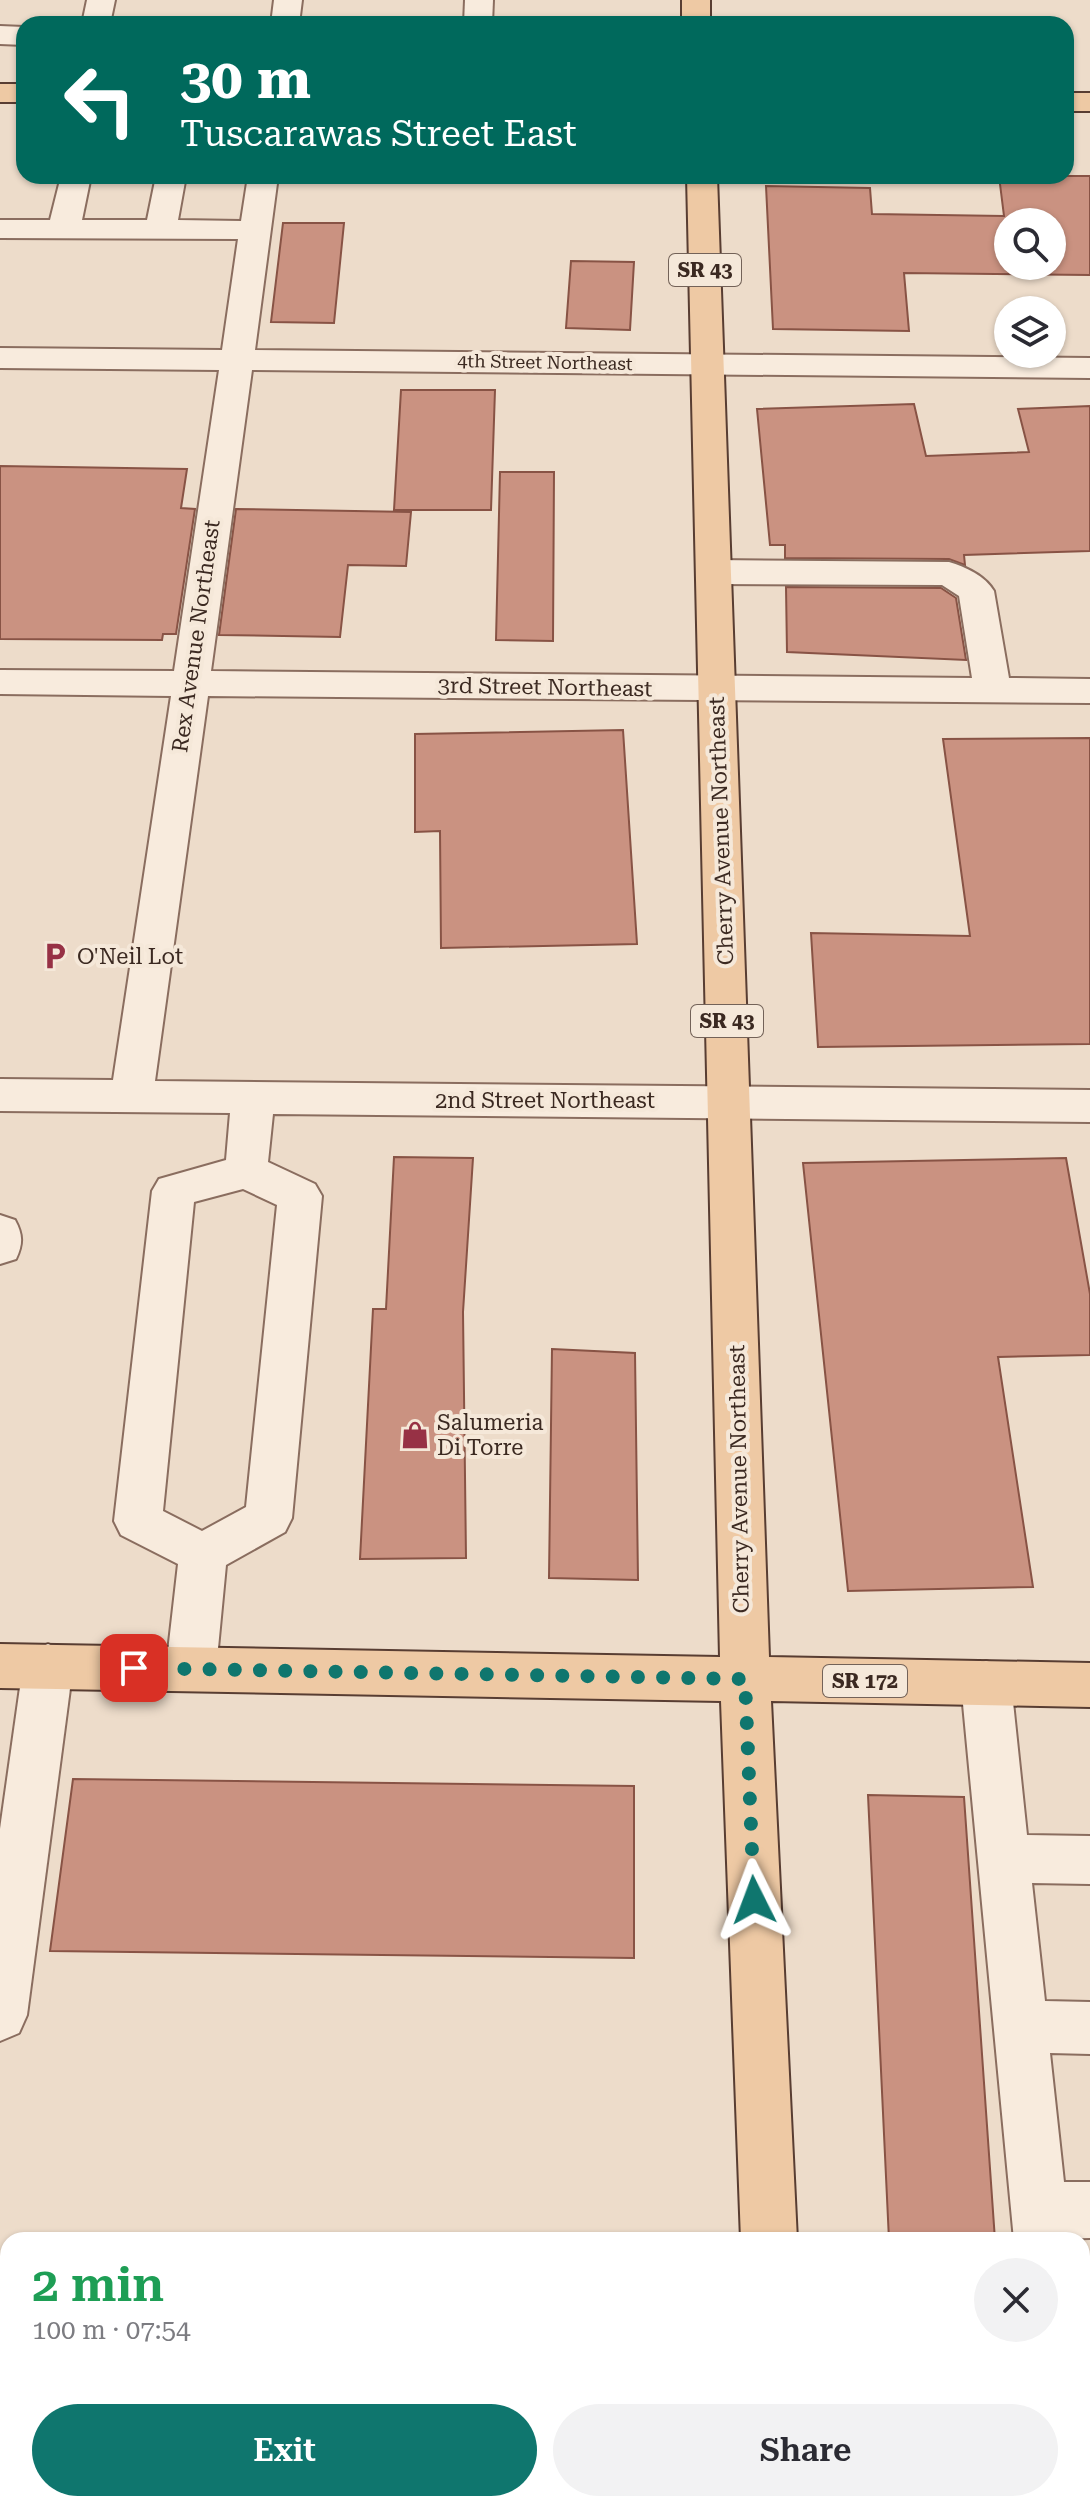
<!DOCTYPE html>
<meta charset="utf-8">
<style>
:root{--surface:#fff;--page:#f2f2f3;--text:#2b2b33;--muted:#7c7c81;--accent:#0f766e}
body{margin:0;font-family:"Roboto Serif",serif;background:var(--page);color:var(--text);height:100vh;display:flex;flex-direction:column;font-size:30px;white-space:nowrap}
*{box-sizing:border-box;margin:0}
p{font-size:26px;color:var(--muted)}
.icon{flex:none;width:44px;height:44px;fill:none;stroke:currentColor;stroke-width:2;stroke-linecap:round;stroke-linejoin:round}
.map{position:relative;flex:1;overflow:hidden}
.sheet{position:absolute;left:0px;top:2232px;width:1090px;height:280px;display:flex;flex-direction:column;background:var(--surface);border-radius:24px 24px 0 0;box-shadow:0 2px 6px #0004}
.sheet>*{flex:none}
.guide{position:absolute;left:16px;top:16px;width:1058px;height:168px;border-radius:24px;box-shadow:0 2px 6px #0004;background:#00695c;color:#fff;overflow:hidden}
.buttons{position:absolute;left:994px;top:208px;display:grid;gap:16px}
.buttons a{display:grid;place-items:center;width:72px;height:72px;border-radius:50%;background:var(--surface);box-shadow:0 2px 6px #0004;font-size:40px}
.pin{position:absolute;display:grid;place-items:center;width:68px;height:68px;color:#fff;margin:-34px;border-radius:16px;box-shadow:0 4px 12px #0006}
.me{position:absolute;width:88px;margin:-44px;rotate:357deg;stroke-linejoin:round;filter:drop-shadow(0 0 6px #0008)}
.turn{display:flex;align-items:center;gap:28px;height:168px;padding:0 32px;font-size:36px}
.turn .icon{width:104px;height:104px;stroke-width:2.5}
.turn b{display:block;font-size:56px;line-height:68px}
.round{display:grid;place-items:center;flex:none;width:84px;height:84px;border-radius:42px;background:var(--page)}
.headline{display:flex;align-items:center;justify-content:space-between;height:136px;padding:0 32px}
h1{font-size:48px;font-weight:600;line-height:60px;color:#1e9e55}
.cta{display:flex;gap:16px;margin-top:auto;padding:16px 32px}
.cta a{flex:1;height:92px;border-radius:48px;background:var(--accent);color:#fff;font-size:32px;font-weight:600;line-height:92px;text-align:center}
.cta a+a{background:var(--page);color:var(--text)}
.map>svg:first-child{display:block}
</style>
<div class="map">
<svg width="1090" height="2512" viewBox="0 0 1090 2512">
<rect width="100%" height="100%" fill="#eddcca"/>
<g fill="#ca9281" stroke="#885345" stroke-width="2" fill-rule="evenodd">
<path d="M999,176H1090V275L904,273L909,331L773,329L766,186L870,188L872,214L1004,216ZM1008,222H1052V266H1008Z"/>
<polygon points="283,223 344,223 334,323 271,322"/>
<polygon points="571,261 634,262 630,330 566,328"/>
<polygon points="401,390 495,390 491,510 394,510"/>
<polygon points="914,404 926,456 1029,452 1018,409 1090,406 1090,551 964,555 965,565 949,559 785,558 785,545 770,545 757,409"/>
<polygon points="0,466 187,469 181,508 195,509 176,634 163,634 162,640 0,639"/>
<polygon points="500,472 554,472 553,641 496,640"/>
<polygon points="236,509 411,512 406,566 348,565 340,637 219,635"/>
<polygon points="786,587 941,588 956,598 966,660 787,652"/>
<polygon points="623,730 637,944 441,948 440,831 415,832 415,734"/>
<polygon points="1090,738 1090,1044 818,1047 811,933 970,936 943,739"/>
<polygon points="394,1157 473,1158 463,1312 466,1558 360,1559 373,1309 386,1309"/>
<polygon points="1066,1158 1090,1294 1090,1355 998,1357 1033,1587 848,1591 803,1163"/>
<polygon points="552,1349 635,1353 638,1580 549,1578"/>
<polygon points="73,1779 634,1786 634,1958 50,1951"/>
<polygon points="868,1795 964,1797 995,2240 889,2240"/>
</g>
<g fill="none" stroke-linecap="round" stroke-linejoin="round">
<defs>
<g id="minor">
<polygon points="87,0 115,0 110,24 82,24"/>
<polygon points="274,0 302,0 299,24 271,24"/>
<polygon points="465,0 493,0 492,24 464,24"/>
<polygon points="0,26 24,27 24,45 0,44"/>
<path d="M61,176H91L82,220H147L156,176H186L178,220L241,221L248,176H278L255,350L1090,358V378L252,370L211,671L972,678L959,596L942,585L714,584L701,580L696,572L701,564L714,560L949,562C966,567 985,576 994,591L1009,678L1090,679V703L208,696L155,1081L1090,1090V1122L273,1114L268,1162L315,1184L322,1196L292,1518L285,1532L226,1565L216,1669L208,1684L191,1691L174,1684L166,1669L178,1564L121,1535L114,1521L152,1191L159,1179L226,1160L230,1113L0,1111V1079L113,1080L171,696L0,694V670L174,671L219,370L0,368V348L222,350L238,239L0,238V220H50ZM243,1189L277,1205L246,1507L202,1531L163,1511L194,1202Z"/>
<path d="M0,1215L15,1220C23,1235 23,1244 16,1259L0,1264Z"/>
<polygon points="48,1644 65,1651 73,1666 27,2015 19,2033 0,2041 0,1829 23,1666 31,1651"/>
<polygon points="986,1661 1003,1667 1011,1683 1027,1835 1090,1836 1090,1884 1032,1883 1045,2001 1090,2002 1090,2054 1050,2053 1064,2182 1090,2182 1090,2238 1014,2240 961,1683 969,1667"/>
<rect x="0" y="2435" width="8" height="58"/>
<polygon points="1082,2449 1090,2450 1090,2510 1071,2504 1082,2504"/>
<rect x="399" y="2504" width="60" height="8"/>
</g>
<g id="major">
<rect x="682" y="0" width="28" height="24"/>
<rect x="0" y="84" width="24" height="18"/>
<rect x="1066" y="93" width="24" height="18"/>
<polygon points="687,176 717,176 769,1657 1090,1663 1090,1707 771,1701 797,2240 741,2240 721,1701 0,1688 0,1644 720,1657"/>
<rect x="750" y="2504" width="60" height="8"/>
</g>
</defs>
<use href="#minor" stroke="#8a6d5f" stroke-width="4"/>
<use href="#major" stroke="#583d32" stroke-width="4"/>
<use href="#minor" fill="#f8ebdd" fill-rule="evenodd"/>
<use href="#major" fill="#eec9a4" fill-rule="evenodd"/>
</g>
<g fill="none" stroke-linecap="round" stroke-linejoin="round">
<polyline stroke="#0f766e" stroke-width="14" stroke-dasharray="0 25.2" points="134,1668 745,1679 754,1900"/>
</g>
<defs>
<symbol id="parking-bare" viewBox="-9 -9 18 18"><path d="M-3.5-5.5H1a3.5 3.5 0 0 1 0 7H-1V5.5H-3.5ZM-1-3.4V-.6H.8a1.4 1.4 0 0 0 0-2.8Z" fill="#973145" stroke="#f5e8d9" stroke-width="2.5" paint-order="stroke"/></symbol>
<symbol id="shop-bare" viewBox="-9 -9 18 18"><path d="M-5-2.5h2.3a2.7 3.5 0 0 1 5.4 0H5L5.5 6h-11ZM-1.5-2.5h3a1.5 2.3 0 0 0-3 0Z" fill="#973145" stroke="#f5e8d9" stroke-width="2.5" paint-order="stroke"/></symbol>
</defs>
<g fill-rule="evenodd">
<use href="#parking-bare" x="35" y="936" width="40" height="40"/>
<use href="#shop-bare" x="395" y="1415" width="40" height="40"/>
</g>
<g text-anchor="middle" dominant-baseline="central" stroke-width="8" stroke-linejoin="round" paint-order="stroke">
<g font-size="18" fill="#3b2921" stroke="#f5e8d9">
<text transform="translate(545 362) rotate(1)">4th Street Northeast</text>
</g>
<g fill="#f5e8d9" stroke="#736258" stroke-width="2">
<rect x="669" y="254" width="72" height="32" rx="6"/>
<rect x="691" y="1005" width="72" height="32" rx="6"/>
<rect x="823" y="1665" width="84" height="32" rx="6"/>
</g>
<g font-size="20" font-weight="bold" fill="#3b2921">
<text x="705" y="270">SR 43</text>
<text x="727" y="1021">SR 43</text>
<text x="865" y="1681">SR 172</text>
</g>
<g font-size="22" fill="#3b2921" stroke="#f5e8d9">
<text transform="translate(196 636) rotate(-82)">Rex Avenue Northeast</text>
<text transform="translate(545 687) rotate(1)">3rd Street Northeast</text>
<text transform="translate(721 831) rotate(-92)">Cherry Avenue Northeast</text>
<text x="545" y="1100">2nd Street Northeast</text>
<text transform="translate(739 1479) rotate(-91)">Cherry Avenue Northeast</text>
</g>
<g font-size="22" fill="#3b2921" stroke="#f5e8d9" text-anchor="start">
<text x="77" y="956">O'Neil Lot</text>
<text x="437" y="1422">Salumeria<tspan x="437" dy="25">Di Torre</tspan></text>
</g>
</g>
</svg>
<div class="buttons">
<a><svg class="icon" aria-label="search" viewBox="0 0 24 24"><circle cx="10" cy="10" r="6"/><path d="M15 15l6 6"/></svg></a>
<a><svg class="icon" aria-label="layers" viewBox="0 0 24 24"><path d="M12 4l9 5-9 5-9-5zM3 14l9 5 9-5"/></svg></a>
</div>
<div class="pin" style="left:134px;top:1668px;background:#d93025"><svg class="icon" aria-label="arrive" viewBox="0 0 24 24"><path d="M6 21V4h12l-3 4 3 4H6"/></svg></div>
<svg class="me" style="left:754px;top:1900px" viewBox="-20 -20 40 40"><path d="M0-17L14 15 0 8-14 15z" fill="#0f766e" stroke="#fff" stroke-width="4"/></svg>
<div class="guide">
<div class="turn"><svg class="icon" aria-label="left" viewBox="0 0 24 24"><path d="M17 20v-9H6M10 6l-5 5 5 5"/></svg><div><b>30 m</b>Tuscarawas Street East</div></div>
</div>
<section class="sheet">
<div class="headline"><div><h1>2 min</h1><p>100 m · 07:54</p></div><a class="round"><svg class="icon" aria-label="close" viewBox="0 0 24 24"><path d="M6 6l12 12M18 6L6 18"/></svg></a></div>
<div class="cta"><a>Exit</a><a>Share</a></div>
</section>
</div>
